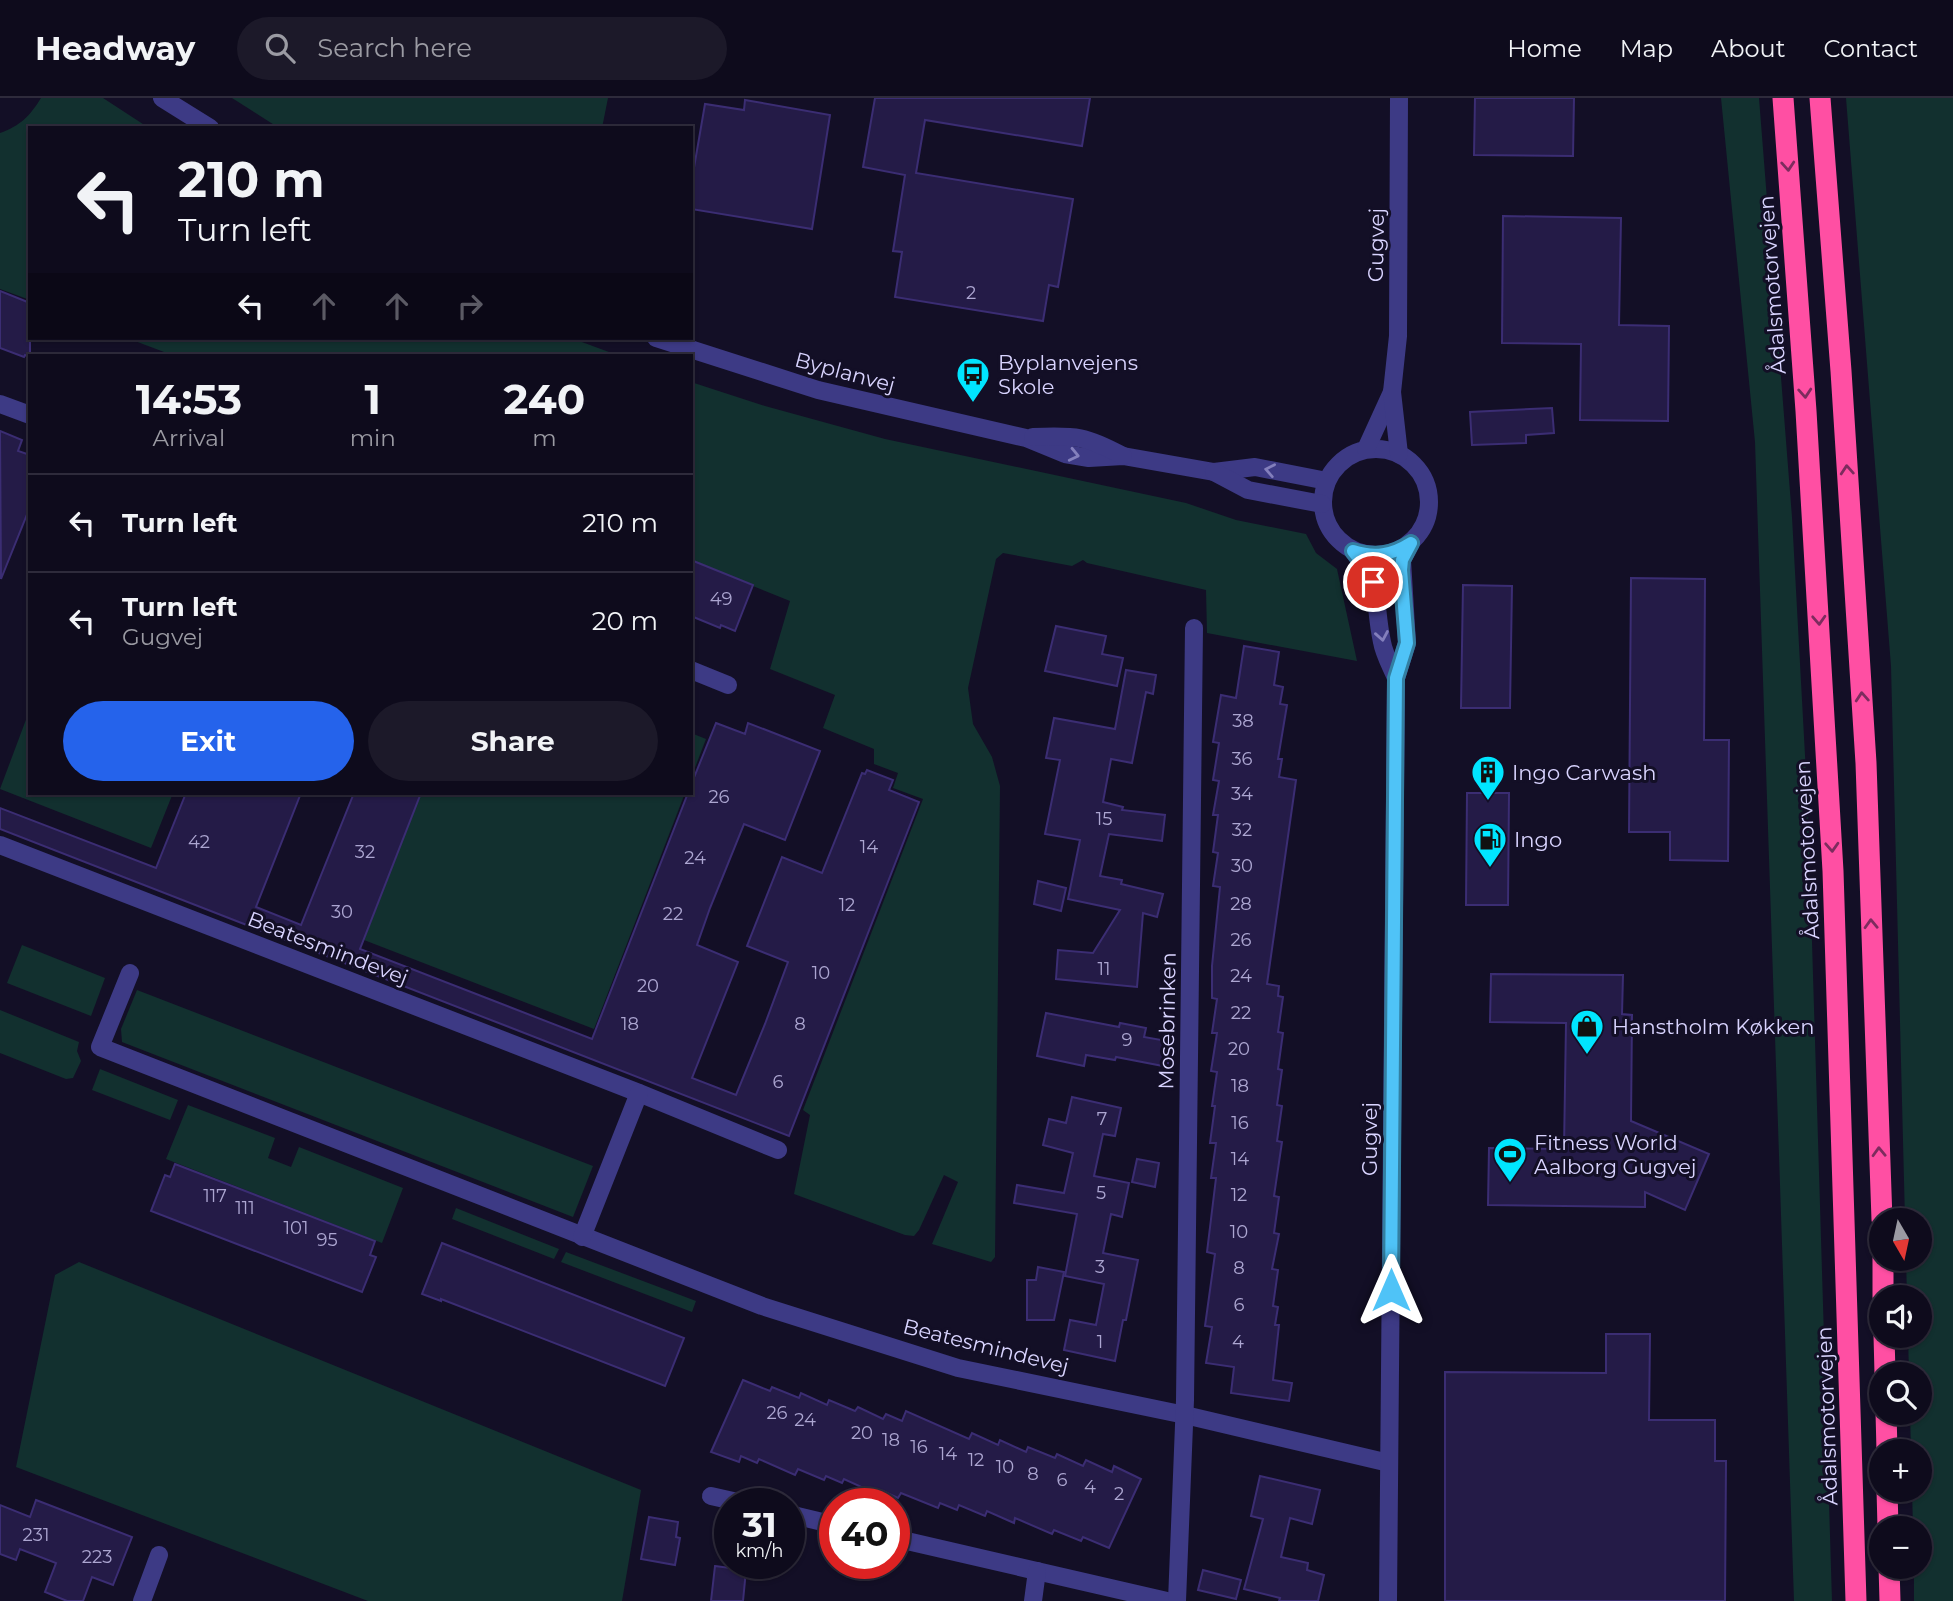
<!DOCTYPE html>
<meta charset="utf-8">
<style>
:root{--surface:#0e0b1c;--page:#1c1929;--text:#f1f3f6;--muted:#9b9ba3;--line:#2e2b3b;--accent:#2563eb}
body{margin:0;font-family:Montserrat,sans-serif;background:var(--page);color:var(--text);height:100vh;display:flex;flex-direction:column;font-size:26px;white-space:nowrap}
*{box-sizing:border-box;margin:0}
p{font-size:23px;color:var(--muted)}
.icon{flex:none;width:38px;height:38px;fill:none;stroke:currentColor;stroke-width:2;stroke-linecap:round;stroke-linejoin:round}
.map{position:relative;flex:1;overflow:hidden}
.side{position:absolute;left:28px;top:256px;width:665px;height:441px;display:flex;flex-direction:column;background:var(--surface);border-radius:0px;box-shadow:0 2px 5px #0004,0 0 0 2px var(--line)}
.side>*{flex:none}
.banner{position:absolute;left:28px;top:28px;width:665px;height:214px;border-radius:0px;box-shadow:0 2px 5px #0004,0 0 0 2px var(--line);background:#0e0b1c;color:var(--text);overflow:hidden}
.needle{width:46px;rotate:171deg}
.buttons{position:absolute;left:1869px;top:1110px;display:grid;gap:14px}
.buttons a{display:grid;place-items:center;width:63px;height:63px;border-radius:50%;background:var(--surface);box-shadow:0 2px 5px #0004,0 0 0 2px var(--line);font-size:35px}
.speed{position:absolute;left:714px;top:1390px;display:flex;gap:14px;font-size:35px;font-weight:700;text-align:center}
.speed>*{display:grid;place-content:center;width:91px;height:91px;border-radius:50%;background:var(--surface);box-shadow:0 2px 5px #0004,0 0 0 2px var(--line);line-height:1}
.speed small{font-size:18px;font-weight:400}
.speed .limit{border:10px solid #d22;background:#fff;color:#111}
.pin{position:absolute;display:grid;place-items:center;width:60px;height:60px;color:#fff;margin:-30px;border:4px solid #fff;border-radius:50%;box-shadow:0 2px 7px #0007}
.me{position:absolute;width:77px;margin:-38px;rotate:0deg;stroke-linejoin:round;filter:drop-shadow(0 0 5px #0008)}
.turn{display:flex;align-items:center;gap:24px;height:147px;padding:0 35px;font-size:32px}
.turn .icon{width:91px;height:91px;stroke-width:2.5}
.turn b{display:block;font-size:49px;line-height:60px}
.lanes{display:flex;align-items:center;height:66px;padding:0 35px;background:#0003;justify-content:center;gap:35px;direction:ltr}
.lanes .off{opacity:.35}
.eta{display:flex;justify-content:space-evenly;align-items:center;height:119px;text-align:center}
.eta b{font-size:42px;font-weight:700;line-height:49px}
.primary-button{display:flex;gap:14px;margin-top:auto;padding:14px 35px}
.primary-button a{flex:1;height:80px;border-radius:42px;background:var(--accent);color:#fff;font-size:28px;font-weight:700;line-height:80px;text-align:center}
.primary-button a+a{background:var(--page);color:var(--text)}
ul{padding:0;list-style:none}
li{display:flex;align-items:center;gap:21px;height:98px;padding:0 35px;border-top:2px solid var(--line)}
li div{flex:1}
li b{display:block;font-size:26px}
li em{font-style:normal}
header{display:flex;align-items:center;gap:42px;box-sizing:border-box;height:98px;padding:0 35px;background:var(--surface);border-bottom:2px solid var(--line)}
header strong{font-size:33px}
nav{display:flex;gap:38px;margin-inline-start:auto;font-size:24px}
.search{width:490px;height:63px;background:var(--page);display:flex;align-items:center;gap:18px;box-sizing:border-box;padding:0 24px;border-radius:38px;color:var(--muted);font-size:26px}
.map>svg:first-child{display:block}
</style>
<header>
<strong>Headway</strong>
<div class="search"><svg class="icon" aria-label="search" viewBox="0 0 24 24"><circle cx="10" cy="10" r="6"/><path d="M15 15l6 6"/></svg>Search here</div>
<nav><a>Home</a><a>Map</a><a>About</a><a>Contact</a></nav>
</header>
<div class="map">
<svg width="1953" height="1503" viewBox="0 0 1953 1503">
<rect width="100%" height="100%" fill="#130f26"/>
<g fill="#12302f">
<path d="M41,0H103L149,30H30V202L0,191V35C20,28 30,18 41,0Z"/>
<polygon points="232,0 608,0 602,30 279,30"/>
<polygon points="1721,0 1759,0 1792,419 1808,712 1832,1503 1794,1503 1755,344"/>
<polygon points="1846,0 1953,0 1953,1503 1914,1503 1914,1468 1920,1468 1920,1430 1913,1430 1912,1391 1920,1391 1920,1353 1911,1353 1910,1314 1920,1314 1920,1276 1909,1276 1908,1237 1920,1237 1920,1199 1907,1199 1906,1160 1920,1160 1920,1122 1905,1122 1891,568"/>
<polygon points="127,240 571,240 617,257 172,257"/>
<polygon points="691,284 765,308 885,341 1186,405 1236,422 1306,436 1316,455 1337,471 1357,563 1207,535 1206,492 1087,465 1083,462 1072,468 1003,455 996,461 968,590 973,626 992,659 1000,688 995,1159 991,1164 932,1146 958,1084 944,1077 919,1132 914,1138 905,1137 794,1096 810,1017 803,1012 923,701 893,690 898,675 874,666 874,651 823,630 835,597 770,571 790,503 691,463"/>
<polygon points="30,611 30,695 173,695 151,750 0,691"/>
<polygon points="691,635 706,641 691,680"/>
<polygon points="421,695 685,695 594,931 364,842"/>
<polygon points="22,847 105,880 91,918 7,885"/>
<polygon points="137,892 593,1068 573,1119 122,944 121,931"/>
<polygon points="0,912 79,944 77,953 81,963 73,980 66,981 0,955"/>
<polygon points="100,971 178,1002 170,1022 92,992"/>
<polygon points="188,1007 275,1040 268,1060 291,1069 299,1049 403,1090 382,1145 166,1061"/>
<polygon points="456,1110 559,1151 554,1161 452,1121"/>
<polygon points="566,1154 696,1203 692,1214 561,1164"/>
<polygon points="79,1164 641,1392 622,1503 368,1503 16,1369 55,1177"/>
</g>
<g fill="#241b47" stroke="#3b2d73" stroke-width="2">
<polygon points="875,0 1090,0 1082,48 925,22 916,75 1073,101 1058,189 1049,187 1043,223 895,199 902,154 893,153 905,77 863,69"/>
<polygon points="1475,0 1574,0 1573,58 1474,57"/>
<polygon points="745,2 830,17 812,131 691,111 691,87 705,6 744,12"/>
<polygon points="1503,118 1621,120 1619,227 1669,228 1668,323 1580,322 1581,246 1502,245"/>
<polygon points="0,193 30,205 30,259 25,257 24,259 0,250"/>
<polygon points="1552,310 1554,335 1526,337 1526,345 1472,347 1470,314"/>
<polygon points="0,333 22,342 18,353 30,357 30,409 1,481"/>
<polygon points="691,462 753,487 735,533 721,527 720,530 691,518"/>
<polygon points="1631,480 1705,481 1704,642 1729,642 1728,763 1670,762 1670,734 1629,734"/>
<polygon points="1463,487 1512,488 1510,610 1461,610"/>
<polygon points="1056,528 1106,538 1102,556 1123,560 1117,588 1045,573"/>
<polygon points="1244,548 1279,554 1274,587 1283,589 1280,606 1287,607 1278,661 1282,661 1279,679 1296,682 1267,886 1279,888 1278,898 1283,899 1278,934 1283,935 1278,971 1282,972 1277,1007 1282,1008 1277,1043 1282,1044 1274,1098 1279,1099 1274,1135 1279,1136 1272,1171 1278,1172 1273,1208 1278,1209 1275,1227 1279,1227 1273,1282 1292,1285 1289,1303 1231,1295 1234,1269 1206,1265 1212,1229 1205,1228 1215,1156 1207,1154 1216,1080 1211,1080 1216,1045 1210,1045 1215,1008 1212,1008 1217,974 1211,973 1217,935 1212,935 1217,901 1212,900 1212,868 1220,789 1213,788 1218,755 1213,754 1218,717 1213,717 1219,683 1213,682 1219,645 1213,644 1221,597 1236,600"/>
<polygon points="1126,572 1156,577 1153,596 1146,594 1132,665 1111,661 1103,704 1123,709 1122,712 1165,717 1162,743 1109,736 1100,778 1122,782 1121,786 1163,796 1157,819 1143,815 1137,889 1056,881 1058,852 1093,855 1120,812 1068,801 1080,742 1045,736 1060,662 1046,660 1054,620 1115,631"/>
<polygon points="716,625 745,636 748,625 820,653 785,742 744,726 710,810 697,847 738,864 692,980 736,997 765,926 788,864 747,848 782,759 822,775 862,675 865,676 867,672 893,682 889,692 919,704 789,1038 0,731 0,710 156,770 186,695 301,695 256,809 301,827 354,695 421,695 360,851 592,941 688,695 691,695 691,687"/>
<polygon points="1467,695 1509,695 1508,807 1466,807"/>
<polygon points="1038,783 1066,790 1061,813 1034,806"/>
<polygon points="1491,876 1623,877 1622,916 1632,917 1631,1023 1709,1056 1685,1112 1645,1094 1645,1109 1488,1107 1489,1050 1564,1051 1566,925 1490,924"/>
<polygon points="1046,915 1119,929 1120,925 1146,930 1144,939 1167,943 1168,969 1116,959 1115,962 1086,957 1084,968 1037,958"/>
<polygon points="1072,999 1121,1010 1115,1038 1103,1036 1094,1078 1129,1085 1122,1119 1111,1116 1103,1155 1138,1162 1126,1222 1123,1222 1115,1263 1064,1252 1070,1222 1096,1227 1104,1186 1065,1178 1077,1116 1014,1105 1017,1087 1064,1095 1073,1055 1043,1047 1049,1021 1066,1025"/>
<polygon points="1137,1061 1159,1065 1155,1089 1132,1084"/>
<polygon points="175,1066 375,1143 370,1157 376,1159 362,1194 151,1113 165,1077 170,1079"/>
<polygon points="442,1145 684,1240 665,1288 441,1201 441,1203 422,1196"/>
<polygon points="1038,1169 1064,1174 1054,1222 1027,1222 1027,1182 1036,1182"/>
<polygon points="1606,1236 1650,1236 1649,1322 1715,1322 1715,1363 1726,1363 1725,1503 1445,1503 1445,1274 1606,1275"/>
<polygon points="743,1282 770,1293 772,1289 799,1300 801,1295 827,1307 829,1302 855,1313 858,1309 883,1321 886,1316 902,1323 906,1313 969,1341 972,1335 998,1347 1000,1342 1026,1354 1028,1349 1055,1360 1057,1356 1083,1368 1086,1362 1112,1374 1114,1368 1141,1381 1109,1450 1083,1439 1081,1443 1054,1432 1052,1436 1015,1420 1014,1425 987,1413 985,1418 959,1407 957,1412 940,1405 938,1410 901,1395 898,1400 883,1393 881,1398 844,1381 842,1385 826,1378 824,1382 798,1371 795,1377 759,1361 757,1365 741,1358 739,1364 711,1354"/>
<polygon points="1260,1378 1320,1392 1312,1426 1290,1420 1281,1459 1308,1465 1307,1472 1324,1477 1318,1503 1279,1503 1280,1500 1244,1491 1263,1421 1251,1418"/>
<polygon points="36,1402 132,1439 113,1487 92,1479 83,1503 67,1503 45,1494 56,1465 20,1451 16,1462 0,1456 0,1407 30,1419"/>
<polygon points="649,1419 678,1424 676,1439 680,1440 675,1467 641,1461"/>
<polygon points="715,1468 746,1472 743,1503 711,1503"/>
<polygon points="1203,1472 1241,1482 1236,1501 1198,1492"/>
</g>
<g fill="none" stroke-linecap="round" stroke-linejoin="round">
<g stroke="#3d3a85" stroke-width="18">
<polyline points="162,0 210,30"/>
<polyline points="656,240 818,292 1026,340 1065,356 1089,360 1123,358 1214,374 1255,369 1327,383"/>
<polyline points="0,306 30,317"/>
<path d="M1033,339C1076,337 1086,338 1123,358"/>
<circle cx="1376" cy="404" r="53"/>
<polyline points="1366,351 1392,294"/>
<polyline points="1399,356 1392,294 1398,238 1399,0"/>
<polyline points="1214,374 1248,392 1322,406"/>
<path d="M1353,453C1383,491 1373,502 1382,544C1384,556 1391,568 1396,580"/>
<polyline points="691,572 728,587"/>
<polyline points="0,747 639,995 778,1052"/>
<polyline points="130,875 100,949 762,1208 958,1270 1185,1317 1389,1365"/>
<polyline points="582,1139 639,995"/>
<polyline points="711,1398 742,1405"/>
<polyline points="789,1416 835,1427"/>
<polyline points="894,1440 1167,1503"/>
<polyline points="142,1503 159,1457"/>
<polyline points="1033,1503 1037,1473"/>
<polyline points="1177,1503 1185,1302 1194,530"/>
<polyline points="1388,1503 1396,580 1407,545 1402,462 1411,445"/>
</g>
<g stroke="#ff4fa3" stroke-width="21">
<polyline points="1783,0 1806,313 1833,773 1856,1503"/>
<polyline points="1820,0 1841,273 1866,665 1882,1122"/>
<polyline points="1883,1160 1883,1199"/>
<polyline points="1884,1237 1885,1276"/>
<polyline points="1886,1314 1887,1353"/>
<polyline points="1887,1391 1888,1430"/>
<polyline points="1889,1468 1890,1503"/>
</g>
</g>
<defs><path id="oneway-chevron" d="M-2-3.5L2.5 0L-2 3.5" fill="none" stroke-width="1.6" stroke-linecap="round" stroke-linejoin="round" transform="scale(1.75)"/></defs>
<g stroke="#7d2c5e">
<use href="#oneway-chevron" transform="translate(1788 68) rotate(86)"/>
<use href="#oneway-chevron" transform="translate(1805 295) rotate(86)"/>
<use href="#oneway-chevron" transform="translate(1847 372) rotate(-94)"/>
<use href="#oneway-chevron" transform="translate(1819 522) rotate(87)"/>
<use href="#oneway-chevron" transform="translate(1862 599) rotate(-94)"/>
<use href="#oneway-chevron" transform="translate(1832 749) rotate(87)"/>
<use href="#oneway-chevron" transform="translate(1871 826) rotate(-92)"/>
<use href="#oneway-chevron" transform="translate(1879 1054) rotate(-92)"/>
</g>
<g stroke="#837fbc">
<use href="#oneway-chevron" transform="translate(1074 357) rotate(13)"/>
<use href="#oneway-chevron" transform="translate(1270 372) rotate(-169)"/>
<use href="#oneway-chevron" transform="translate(1382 538) rotate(80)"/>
</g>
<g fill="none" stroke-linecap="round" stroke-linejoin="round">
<defs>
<path id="route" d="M1373,484L1367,471L1353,453C1375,460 1392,457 1411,445L1402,462L1401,472L1407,545L1396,580L1391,1192"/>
</defs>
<use href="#route" stroke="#337fa1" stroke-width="18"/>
<use href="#route" stroke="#4fc3f7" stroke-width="12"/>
</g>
<defs>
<symbol id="bus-pin" viewBox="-11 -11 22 30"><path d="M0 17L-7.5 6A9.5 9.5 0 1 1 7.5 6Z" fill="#00e5ff" stroke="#130f26"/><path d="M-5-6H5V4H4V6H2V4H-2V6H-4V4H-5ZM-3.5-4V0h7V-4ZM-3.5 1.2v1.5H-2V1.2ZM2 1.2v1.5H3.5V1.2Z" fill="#111"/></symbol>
<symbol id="building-pin" viewBox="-11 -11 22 30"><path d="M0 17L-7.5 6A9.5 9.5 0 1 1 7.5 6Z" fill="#00e5ff" stroke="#130f26"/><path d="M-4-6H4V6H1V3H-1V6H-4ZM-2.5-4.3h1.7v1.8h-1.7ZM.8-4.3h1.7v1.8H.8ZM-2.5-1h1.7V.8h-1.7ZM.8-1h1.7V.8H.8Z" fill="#111"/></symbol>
<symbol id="fuel-pin" viewBox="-11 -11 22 30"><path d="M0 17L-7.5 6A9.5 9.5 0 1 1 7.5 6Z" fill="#00e5ff" stroke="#130f26"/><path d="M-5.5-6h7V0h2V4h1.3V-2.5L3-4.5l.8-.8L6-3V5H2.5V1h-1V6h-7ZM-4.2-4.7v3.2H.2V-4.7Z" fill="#111"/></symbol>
<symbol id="shop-pin" viewBox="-11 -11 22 30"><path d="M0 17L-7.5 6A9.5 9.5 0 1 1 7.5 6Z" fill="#00e5ff" stroke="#130f26"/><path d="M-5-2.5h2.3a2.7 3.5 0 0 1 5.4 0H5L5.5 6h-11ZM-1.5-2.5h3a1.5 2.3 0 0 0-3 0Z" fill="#111"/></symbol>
<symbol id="stadium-pin" viewBox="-11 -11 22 30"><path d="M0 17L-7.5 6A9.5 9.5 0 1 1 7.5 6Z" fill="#00e5ff" stroke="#130f26"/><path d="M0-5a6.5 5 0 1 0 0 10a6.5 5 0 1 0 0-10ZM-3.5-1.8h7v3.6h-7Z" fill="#111"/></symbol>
</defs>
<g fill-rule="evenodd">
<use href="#bus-pin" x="954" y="257" width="38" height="52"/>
<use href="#building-pin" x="1469" y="655" width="38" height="52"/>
<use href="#fuel-pin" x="1471" y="722" width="38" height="52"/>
<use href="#shop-pin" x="1568" y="909" width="38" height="52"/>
<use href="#stadium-pin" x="1491" y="1037" width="38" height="52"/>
</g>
<g text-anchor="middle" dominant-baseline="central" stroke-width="6" stroke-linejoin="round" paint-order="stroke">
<g font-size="18" fill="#aca6d1">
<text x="971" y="195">2</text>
<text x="721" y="501">49</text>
<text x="1243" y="623">38</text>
<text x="1242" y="661">36</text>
<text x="1242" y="696">34</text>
<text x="719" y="699">26</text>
<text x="1104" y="721">15</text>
<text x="1242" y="732">32</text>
<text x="199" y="744">42</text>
<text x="869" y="749">14</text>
<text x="365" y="754">32</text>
<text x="695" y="760">24</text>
<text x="1242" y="768">30</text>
<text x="1241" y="806">28</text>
<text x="847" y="807">12</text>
<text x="342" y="814">30</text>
<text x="673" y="816">22</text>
<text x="1241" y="842">26</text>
<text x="1104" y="871">11</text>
<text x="821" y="875">10</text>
<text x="1241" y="878">24</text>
<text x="648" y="888">20</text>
<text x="1241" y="915">22</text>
<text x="630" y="926">18</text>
<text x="800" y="926">8</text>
<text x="1127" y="942">9</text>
<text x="1239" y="951">20</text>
<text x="778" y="984">6</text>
<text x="1240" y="988">18</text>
<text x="1102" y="1021">7</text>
<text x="1240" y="1025">16</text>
<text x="1240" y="1061">14</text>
<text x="1101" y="1095">5</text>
<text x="1239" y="1097">12</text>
<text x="215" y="1098">117</text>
<text x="245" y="1110">111</text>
<text x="296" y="1130">101</text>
<text x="1239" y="1134">10</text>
<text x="327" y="1142">95</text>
<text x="1100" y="1169">3</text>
<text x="1239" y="1170">8</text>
<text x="1239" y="1207">6</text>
<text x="1100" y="1244">1</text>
<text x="1238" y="1244">4</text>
<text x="777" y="1315">26</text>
<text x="805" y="1322">24</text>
<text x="862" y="1335">20</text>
<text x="891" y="1342">18</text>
<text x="919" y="1349">16</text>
<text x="948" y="1356">14</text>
<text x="976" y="1362">12</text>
<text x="1005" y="1369">10</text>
<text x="1033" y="1376">8</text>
<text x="1062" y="1382">6</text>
<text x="1090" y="1389">4</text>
<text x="1119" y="1396">2</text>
<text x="36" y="1437">231</text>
<text x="97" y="1459">223</text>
</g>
<g font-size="21" fill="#d9d4ff" stroke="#130f26">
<text transform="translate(1376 147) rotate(-89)">Gugvej</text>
<text transform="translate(1772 187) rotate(-94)">Ådalsmotorvejen</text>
<text transform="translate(845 274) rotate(15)">Byplanvej</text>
<text transform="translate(1807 752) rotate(-93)">Ådalsmotorvejen</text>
<text transform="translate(328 850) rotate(21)">Beatesmindevej</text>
<text transform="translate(1167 923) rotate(-89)">Mosebrinken</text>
<text transform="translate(1369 1041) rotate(-90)">Gugvej</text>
<text transform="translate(986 1248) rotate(14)">Beatesmindevej</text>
<text transform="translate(1827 1318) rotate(-92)">Ådalsmotorvejen</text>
</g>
<g font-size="21" fill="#d9d4ff" stroke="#130f26" text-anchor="start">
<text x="998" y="264">Byplanvejens<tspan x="998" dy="24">Skole</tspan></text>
<text x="1512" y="674">Ingo Carwash</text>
<text x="1514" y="741">Ingo</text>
<text x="1612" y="928">Hanstholm Køkken</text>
<text x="1534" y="1044">Fitness World<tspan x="1534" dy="24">Aalborg Gugvej</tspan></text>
</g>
</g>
</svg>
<div class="buttons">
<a><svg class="needle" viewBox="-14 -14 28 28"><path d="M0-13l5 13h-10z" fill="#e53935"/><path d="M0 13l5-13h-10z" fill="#9b9ba3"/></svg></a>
<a><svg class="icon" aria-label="sound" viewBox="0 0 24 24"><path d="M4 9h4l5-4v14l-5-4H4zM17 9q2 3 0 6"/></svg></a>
<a><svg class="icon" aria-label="search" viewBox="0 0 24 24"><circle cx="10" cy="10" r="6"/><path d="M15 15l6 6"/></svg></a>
<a>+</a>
<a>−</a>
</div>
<div class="speed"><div>31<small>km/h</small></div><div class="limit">40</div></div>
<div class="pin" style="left:1373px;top:484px;background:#d93025"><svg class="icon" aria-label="arrive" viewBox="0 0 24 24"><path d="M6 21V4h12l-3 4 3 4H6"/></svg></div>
<svg class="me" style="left:1391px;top:1192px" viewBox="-20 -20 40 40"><path d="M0-17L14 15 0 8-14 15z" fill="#4fc3f7" stroke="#fff" stroke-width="4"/></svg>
<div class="banner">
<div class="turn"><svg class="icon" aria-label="left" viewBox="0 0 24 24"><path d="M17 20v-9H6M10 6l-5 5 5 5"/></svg><div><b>210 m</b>Turn left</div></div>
<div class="lanes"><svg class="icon" aria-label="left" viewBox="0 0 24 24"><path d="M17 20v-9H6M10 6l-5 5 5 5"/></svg><svg class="icon off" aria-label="ahead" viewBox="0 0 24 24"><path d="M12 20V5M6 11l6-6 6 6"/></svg><svg class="icon off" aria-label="ahead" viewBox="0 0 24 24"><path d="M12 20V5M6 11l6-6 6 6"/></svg><svg class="icon off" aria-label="right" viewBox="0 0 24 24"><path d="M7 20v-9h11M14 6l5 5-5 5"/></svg></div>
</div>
<section class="side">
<div class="eta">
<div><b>14:53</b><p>Arrival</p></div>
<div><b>1</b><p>min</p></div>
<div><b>240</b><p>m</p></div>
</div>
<ul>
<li><svg class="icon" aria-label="left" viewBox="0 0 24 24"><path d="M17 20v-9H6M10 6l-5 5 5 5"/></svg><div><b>Turn left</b></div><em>210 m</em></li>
<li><svg class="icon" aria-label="left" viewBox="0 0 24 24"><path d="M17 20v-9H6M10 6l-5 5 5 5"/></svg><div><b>Turn left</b><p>Gugvej</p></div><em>20 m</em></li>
</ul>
<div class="primary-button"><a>Exit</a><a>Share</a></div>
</section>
</div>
